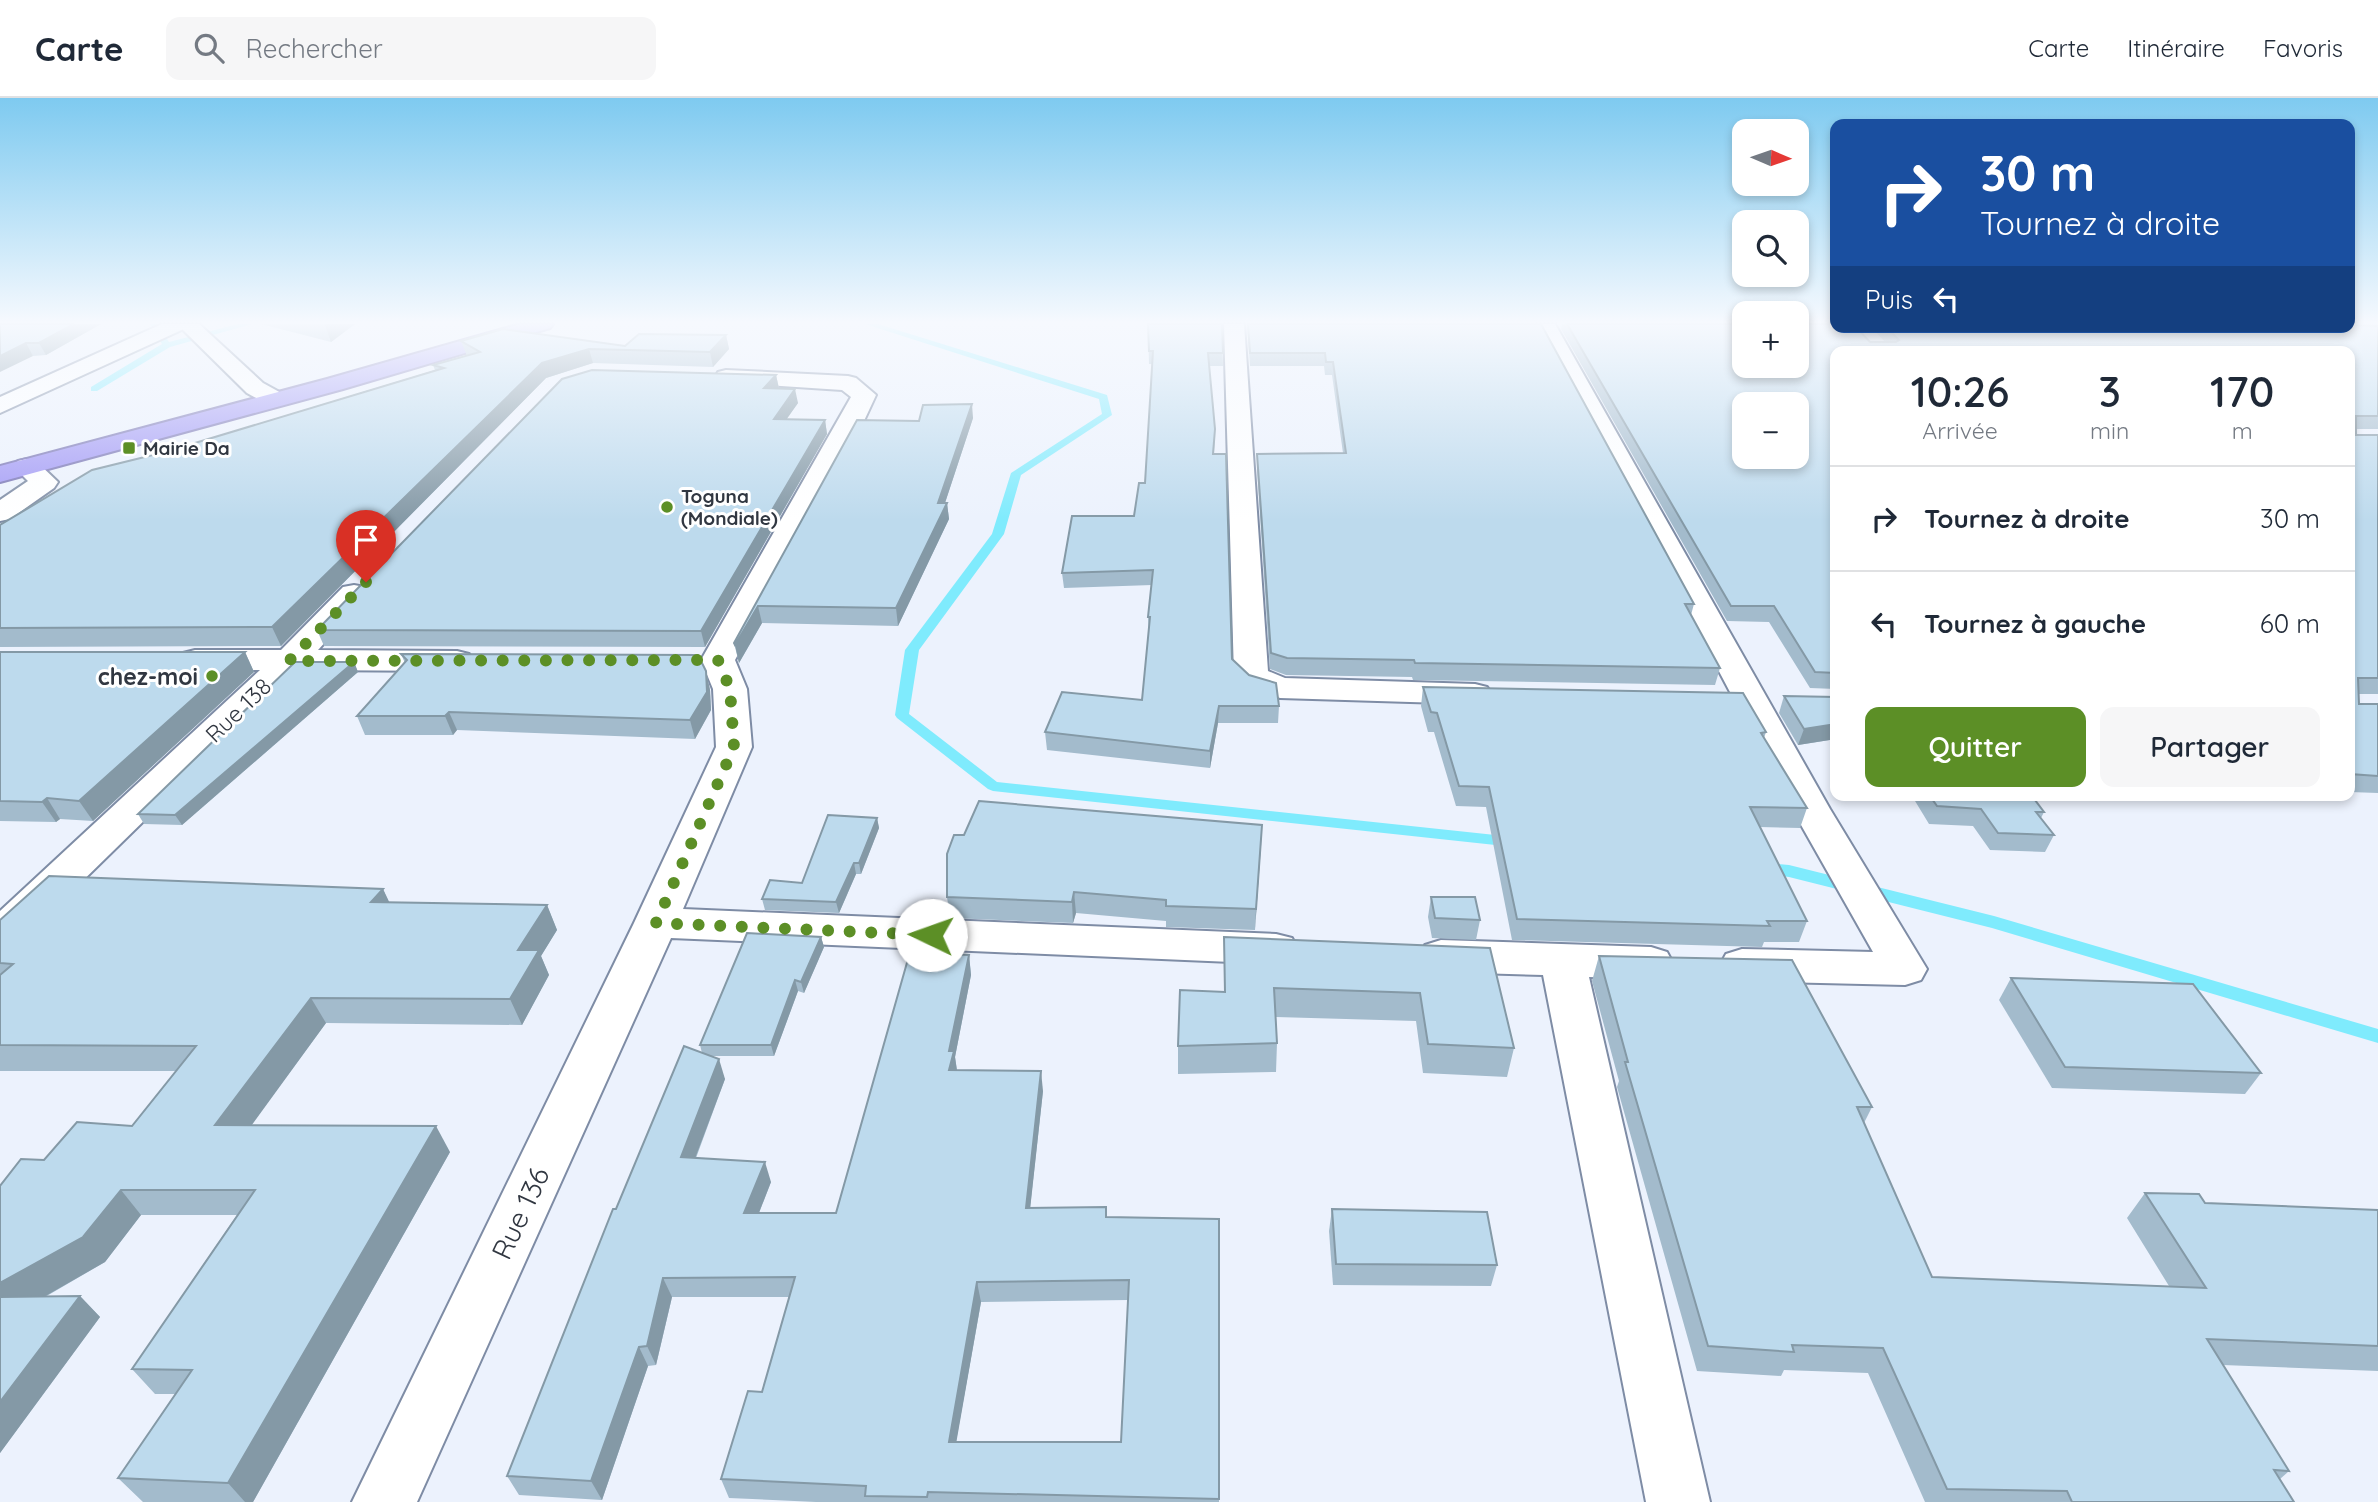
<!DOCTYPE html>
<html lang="fr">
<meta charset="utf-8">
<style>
:root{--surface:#fff;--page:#f6f6f7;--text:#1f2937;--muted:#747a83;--line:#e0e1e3;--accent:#5c8f26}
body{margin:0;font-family:Quicksand,sans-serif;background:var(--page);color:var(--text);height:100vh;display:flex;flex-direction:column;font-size:26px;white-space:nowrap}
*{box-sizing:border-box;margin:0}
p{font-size:23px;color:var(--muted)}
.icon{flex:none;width:38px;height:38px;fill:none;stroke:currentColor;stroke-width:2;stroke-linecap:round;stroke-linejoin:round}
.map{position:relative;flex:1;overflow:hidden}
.drawer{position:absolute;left:1830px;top:248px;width:525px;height:455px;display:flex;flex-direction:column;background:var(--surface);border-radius:14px;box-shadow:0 4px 10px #0003}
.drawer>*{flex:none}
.banner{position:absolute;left:1830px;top:21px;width:525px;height:214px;border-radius:14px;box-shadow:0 4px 10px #0003;background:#1a4fa0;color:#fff;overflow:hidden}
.needle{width:46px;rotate:92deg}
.buttons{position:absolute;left:1732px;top:21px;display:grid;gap:14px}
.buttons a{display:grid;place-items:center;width:77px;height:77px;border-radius:14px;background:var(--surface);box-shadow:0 4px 10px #0003;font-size:35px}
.pin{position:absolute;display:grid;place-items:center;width:60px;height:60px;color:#fff;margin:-72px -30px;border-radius:50% 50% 50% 0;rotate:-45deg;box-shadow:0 0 7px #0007}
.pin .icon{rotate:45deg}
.me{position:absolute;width:77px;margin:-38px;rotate:273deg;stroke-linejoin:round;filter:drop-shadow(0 0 5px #0008)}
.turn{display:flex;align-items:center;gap:24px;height:147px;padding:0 35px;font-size:32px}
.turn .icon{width:91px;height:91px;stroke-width:2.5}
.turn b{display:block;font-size:49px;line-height:60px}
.then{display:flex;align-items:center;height:66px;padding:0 35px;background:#0003;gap:14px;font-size:26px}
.eta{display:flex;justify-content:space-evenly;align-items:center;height:119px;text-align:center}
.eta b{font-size:42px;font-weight:600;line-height:49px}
.primary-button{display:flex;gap:14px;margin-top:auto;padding:14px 35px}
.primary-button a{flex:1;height:80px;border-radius:14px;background:var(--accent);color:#fff;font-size:28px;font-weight:600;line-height:80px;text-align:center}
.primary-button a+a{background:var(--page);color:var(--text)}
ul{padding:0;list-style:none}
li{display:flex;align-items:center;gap:21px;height:105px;padding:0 35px;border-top:2px solid var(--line)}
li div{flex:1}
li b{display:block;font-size:26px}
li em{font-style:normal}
header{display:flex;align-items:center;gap:42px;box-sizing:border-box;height:98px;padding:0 35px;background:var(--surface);border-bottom:2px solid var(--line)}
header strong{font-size:33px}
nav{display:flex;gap:38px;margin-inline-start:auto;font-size:24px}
.search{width:490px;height:63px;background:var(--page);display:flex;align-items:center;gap:18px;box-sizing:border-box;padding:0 24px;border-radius:14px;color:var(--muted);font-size:26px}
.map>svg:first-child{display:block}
</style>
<header>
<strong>Carte</strong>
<div class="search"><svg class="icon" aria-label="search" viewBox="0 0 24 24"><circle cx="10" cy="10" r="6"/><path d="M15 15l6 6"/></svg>Rechercher</div>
<nav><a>Carte</a><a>Itinéraire</a><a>Favoris</a></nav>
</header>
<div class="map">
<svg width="2378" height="1404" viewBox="0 0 2378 1404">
<rect width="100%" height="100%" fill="#ecf2fd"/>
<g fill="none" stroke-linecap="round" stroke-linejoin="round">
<g fill="#7febfd" fill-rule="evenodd">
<polygon points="150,226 158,226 169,244 238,226 252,226 170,249 97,293 91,293 91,289 162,246"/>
<polygon points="865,226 878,226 1107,297 1112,317 1021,377 1004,436 919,552 909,616 997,684 1514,739 1520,740 1522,744 1520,748 1514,749 993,693 988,691 897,620 895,617 905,552 992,436 1011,375 1102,316 1099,301"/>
<polygon points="1759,764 1789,767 1994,818 2378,931 2378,945 1992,830 1789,779 1753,774 1751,770"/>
</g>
<defs>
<g id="street">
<polygon points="162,226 189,226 186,230 0,315 0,299"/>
<polygon points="1224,226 1244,226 1268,573 1285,580 1475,586 1487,589 1492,596 1487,603 1475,606 1280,600 1239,585 1234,578"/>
<polygon points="1535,226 1555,226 1830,711 1927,871 1921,882 1905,887 1742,883 1726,878 1720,867 1726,856 1742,851 1873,854 1792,711"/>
<polygon points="726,272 848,278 856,280 876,297 863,325 735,562 747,591 752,649 683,811 1276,836 1292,840 1298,851 1292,862 1276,866 671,840 417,1404 352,1404 634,825 716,649 713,591 701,562 851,299 842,292 718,284 715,279 718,274"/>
<polygon points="27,361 36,363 58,384 54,390 10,421 0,423 0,402 28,383 14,369 18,363"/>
<polygon points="354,487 365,489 369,496 318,552 457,553 469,556 474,563 469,570 457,573 298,572 15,849 0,853 0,813 260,572 195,572 183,569 178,562 183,555 195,552 281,552 343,489"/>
<polygon points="1441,842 1651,849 1667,854 1673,865 1667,876 1651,881 1589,879 1710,1404 1646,1404 1543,877 1441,874 1425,869 1419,858 1425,847"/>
</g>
<polygon id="secondary" points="177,226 199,226 263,285 283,296 287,301 283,306 267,306 247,295"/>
<polygon id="highway" points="520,226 553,226 550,230 343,291 0,384 0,368 327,281"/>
</defs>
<use href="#street" stroke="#7e8ca5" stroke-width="4"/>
<use href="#secondary" stroke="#7e8ca5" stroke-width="4"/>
<use href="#highway" stroke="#7b77b6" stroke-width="4"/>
<use href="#street" fill="#fff" fill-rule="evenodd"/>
<use href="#secondary" fill="#fff" fill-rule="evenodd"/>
<use href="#highway" fill="#a39af5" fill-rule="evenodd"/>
</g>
<g fill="#a3bbcc" fill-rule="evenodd">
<polygon points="0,226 101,226 46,257 33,258"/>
<polygon points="261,226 355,226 331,244"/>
<polygon points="1148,226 1222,226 1223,268 1209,268 1215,331 1214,356 1232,561 1279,608 1278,625 1218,625 1210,670 1047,652 1045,634 1142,602 1149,535 1148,519 1152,487 1064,490 1062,475 1134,418 1145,385 1152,266 1149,266"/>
<polygon points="1247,226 1541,226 1694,506 1691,517 1720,570 1715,587 1413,582 1412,579 1286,577 1270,571 1257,370 1257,356 1343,355 1332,277 1325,277 1324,268 1250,268"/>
<polygon points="1562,226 1745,226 1870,244 1885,244 1871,229 2350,229 2378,228 2378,331 2356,331 2356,337 2378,337 2378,596 2359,596 2359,606 2378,606 2378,695 2350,694 2350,254 1836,254 1836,591 1810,590 1769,524 1727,523 1561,231"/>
<polygon points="726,237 729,251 713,269 593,265 546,280 281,548 0,549 0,427 165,354 435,272 433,267 467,258 461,243 625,248"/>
<polygon points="776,277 779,290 798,305 786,321 825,322 827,336 705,549 324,548 317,532"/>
<polygon points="973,320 945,405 947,405 949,421 898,528 762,525 739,565 734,545 857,322 919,323"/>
<polygon points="0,554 245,554 254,574 93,723 60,721 56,724 0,723"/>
<polygon points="401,556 706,573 710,592 711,612 695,641 457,632 453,637 365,637 357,618 405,565"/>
<polygon points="354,564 358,574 182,727 144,726 138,716"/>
<polygon points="1423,589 1766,634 1764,640 1807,710 1800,730 1760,729 1807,823 1799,844 1764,844 1762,849 1512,842 1486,709 1456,708 1434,634 1428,634 1421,608"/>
<polygon points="1784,598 1836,599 1836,641 1798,647 1779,615"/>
<polygon points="1912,698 2032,698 2044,714 2041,720 2054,737 2045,754 1990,752 1973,728 1929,726"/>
<polygon points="877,720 879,730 861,776 856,776 839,815 765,812 762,801 802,785"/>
<polygon points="1262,727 1255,832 1166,829 1166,823 1076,815 1073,825 950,820 947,799"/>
<polygon points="383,791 389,805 547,807 557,832 541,858 549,877 522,927 326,925 251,1027 450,1054 253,1404 143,1404 118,1380 175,1296 155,1296 132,1271 237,1117 141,1117 105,1164 45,1199 80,1198 100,1219 0,1355 0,1088 44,1062 132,1028 176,973 0,973 0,822"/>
<polygon points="1431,799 1480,822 1476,842 1432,840 1428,819"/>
<path d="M821,839L824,849L804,895L798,893L774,958H710L725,981L696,1060L771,1084L759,1115H836L969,857L971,877L955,959L957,972L1043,993L1030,1110L1106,1109L1107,1119L1219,1121V1404H816L729,1400L721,1381L762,1294L789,1199H672L656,1267L648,1268L602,1402L519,1397L507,1378L616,1111L702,955L700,947ZM1128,1202L1121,1344H956L981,1204Z"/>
<polygon points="1224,839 1490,850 1514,950 1507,979 1423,975 1416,923 1276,919 1277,945 1276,974 1178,976 1178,948 1224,893"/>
<polygon points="1599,858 1872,1009 1864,1025 1932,1179 2169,1188 2127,1120 2145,1095 2205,1105 2378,1112 2378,1273 2223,1267 2289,1373 2280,1381 2294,1404 1925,1404 1868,1275 1784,1272 1781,1278 1697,1273 1617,989 1619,983 1592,883"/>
<polygon points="2011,880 2261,975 2245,996 2052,990 1999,902"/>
<polygon points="1332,1111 1497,1167 1491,1188 1333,1187 1329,1133"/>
</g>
<g fill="#8499a6">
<polygon points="74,226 101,226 46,257 39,245"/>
<polygon points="326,226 355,226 331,244 325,227"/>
<polygon points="726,237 729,251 713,269 710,254"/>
<polygon points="26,245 33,258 0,274 0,258"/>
<polygon points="589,251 593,265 546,280 281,548 272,529 542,265"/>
<polygon points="776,277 779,291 764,290"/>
<polygon points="795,291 798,305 777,335 774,321"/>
<polygon points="972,306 973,320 942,414 947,405 949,421 898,528 896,510 938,405"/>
<polygon points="825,322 827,336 705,549 701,533"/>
<polygon points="758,508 762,525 739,565 735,547"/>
<polygon points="245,554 254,574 93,723 79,703"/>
<polygon points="354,564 358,574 182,727 175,717"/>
<polygon points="706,573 710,592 711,612 695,641 690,622"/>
<polygon points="1219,608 1218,625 1210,670 1210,653"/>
<polygon points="449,614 457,632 453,637 445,618"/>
<polygon points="1836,626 1836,641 1798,647 1804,631"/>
<polygon points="47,700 60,721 56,724 42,704"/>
<polygon points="877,720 879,730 861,776 859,765"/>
<polygon points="1262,727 1261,748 1255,832 1256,811"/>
<polygon points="854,765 856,776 839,815 836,804"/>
<polygon points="383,791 395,816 371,804"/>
<polygon points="1074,794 1076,815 1073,825 1072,804"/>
<polygon points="547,807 557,832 541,858 549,877 522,927 510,901 518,852"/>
<polygon points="821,839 824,849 804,895 801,884"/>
<polygon points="969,857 971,877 955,959 957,973 949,972 949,953"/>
<polygon points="795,882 798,893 774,958 771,947"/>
<polygon points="311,900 326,925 233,1053 215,1027"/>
<polygon points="719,961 725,981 688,1079 681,1059"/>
<polygon points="1041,973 1043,993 1028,1130 1026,1110"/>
<polygon points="436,1028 450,1054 253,1404 245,1404 228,1385"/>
<polygon points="765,1064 771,1084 751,1135 744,1115"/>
<polygon points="121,1092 141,1117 105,1164 0,1224 0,1185"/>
<polygon points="663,1180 672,1199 656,1267 647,1248"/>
<polygon points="977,1184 981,1204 953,1363 949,1344"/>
<polygon points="80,1198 100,1219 0,1355 0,1304"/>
<polygon points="639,1249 648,1268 602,1402 591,1383"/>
</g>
<g fill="#bddaed" stroke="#8499a6" stroke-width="2" fill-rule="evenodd">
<polygon points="0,226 74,226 39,245 26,245 0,258"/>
<polygon points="1148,226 1222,226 1223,255 1208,255 1215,331 1213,356 1226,356 1232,561 1249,577 1276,585 1279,608 1219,608 1210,653 1045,634 1062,594 1142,602 1150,519 1148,519 1153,472 1062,475 1072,418 1134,418 1139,385 1145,385 1153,253 1149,253"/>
<polygon points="1248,226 1541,226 1694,506 1685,506 1720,570 1415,565 1414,562 1287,560 1271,555 1257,356 1346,355 1333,264 1326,264 1325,255 1250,255"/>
<path d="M1567,226H1745V268H1797V226H1836V229H1856L1870,244H1896L1899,242L1886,229H2350V227L2378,228V318H2356V337H2378V580H2358L2359,606H2378V678L2350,676V254H1836V575L1815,574L1774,508H1731ZM1745,306H1797V359H1745Z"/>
<polygon points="503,231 625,248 639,236 726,237 710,254 589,251 542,265 272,529 0,530 0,427 92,372 165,354 444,270 433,267 480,254 461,243"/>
<polygon points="592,272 776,277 764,290 795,291 774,321 825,322 701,533 317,532 562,281"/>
<polygon points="972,306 938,405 947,405 896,510 758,508 735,547 734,545 857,322 919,323 923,307"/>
<polygon points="0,554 245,554 79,703 47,700 42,704 0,703"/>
<polygon points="401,556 698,557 706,573 707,594 690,622 449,614 445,618 357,618 407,562"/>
<polygon points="295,564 354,564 175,717 138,716"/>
<polygon points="1423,589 1743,595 1766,634 1761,635 1807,710 1750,709 1807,823 1767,823 1770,828 1517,821 1489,689 1459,688 1437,615 1431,614"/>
<polygon points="1784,598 1836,599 1836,626 1804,631"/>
<polygon points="1930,698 2032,698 2044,714 2036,714 2054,737 1998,735 1981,711 1937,708"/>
<polygon points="979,703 1262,727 1256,811 1166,808 1166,802 1074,794 1072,804 947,799 947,756 954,737 964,737"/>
<polygon points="828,717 877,720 859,765 854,765 836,804 762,801 770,782 802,785"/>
<polygon points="49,778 383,791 371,804 547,807 518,852 539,852 510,901 311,900 215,1027 436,1028 228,1385 118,1380 192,1272 132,1271 255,1092 121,1092 83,1139 0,1185 0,1088 21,1061 44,1062 77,1024 132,1028 196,948 0,947 0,877 13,866 0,865 0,822"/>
<polygon points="1431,799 1475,799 1480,822 1435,820"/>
<polygon points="747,835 821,839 801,884 795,882 771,947 700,947"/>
<polygon points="1224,839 1490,850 1514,950 1428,946 1420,895 1274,890 1277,945 1178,948 1180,892 1225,894"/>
<path d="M910,854L969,857L949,953H954L949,972L1041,973L1026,1110L1106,1109V1119L1219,1121V1401L928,1394L927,1399L865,1398L866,1388L721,1381L748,1293L762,1294L795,1179L663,1180L647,1248L639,1249L591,1383L507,1378L613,1111H616L684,948L719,961L681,1059L765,1064L744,1115H836ZM1129,1182L1121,1344H949L977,1184Z"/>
<polygon points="1599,858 1792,862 1872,1009 1857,1009 1932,1179 2206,1190 2145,1095 2199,1096 2205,1105 2378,1112 2378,1248 2207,1241 2289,1373 2274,1372 2294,1404 2072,1404 2067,1393 1947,1391 1883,1250 1792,1247 1794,1254 1708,1248 1625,964 1628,964"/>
<polygon points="2011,880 2193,886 2261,975 2065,969"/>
<polygon points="1332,1111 1487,1114 1497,1167 1336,1166"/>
<polygon points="80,1198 0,1304 0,1199"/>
</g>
<linearGradient id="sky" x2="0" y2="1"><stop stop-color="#7ecaf0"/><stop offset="0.53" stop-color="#f6f9fe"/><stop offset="1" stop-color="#f6f9fe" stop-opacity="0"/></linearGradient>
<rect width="2378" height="423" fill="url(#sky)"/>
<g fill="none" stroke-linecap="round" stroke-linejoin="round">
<polyline stroke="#5c8f26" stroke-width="12" stroke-dasharray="0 21.6" points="366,484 289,563 718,562 730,591 734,649 656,825 931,837"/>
</g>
<g fill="#5c8f26" stroke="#fff" stroke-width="2.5">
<rect x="122" y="343" width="14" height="14" rx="3.5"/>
<circle cx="667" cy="409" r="7"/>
<circle cx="212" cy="578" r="7"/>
</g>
<g text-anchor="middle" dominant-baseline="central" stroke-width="6" stroke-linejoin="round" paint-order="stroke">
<g font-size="19" font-weight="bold" fill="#313741" stroke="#fff" text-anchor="start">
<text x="143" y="350">Mairie Da</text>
<text x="681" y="398">Toguna<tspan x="681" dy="22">(Mondiale)</tspan></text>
</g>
<g font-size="23" font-weight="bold" fill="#313741" stroke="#fff" text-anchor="end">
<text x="198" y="578">chez-moi</text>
</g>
<g font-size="23" fill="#313741" stroke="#fff">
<text transform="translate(238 612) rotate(-44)">Rue 138</text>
</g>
<g font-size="28" fill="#313741" stroke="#fff">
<text transform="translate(520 1115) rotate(-65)">Rue 136</text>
</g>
</g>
</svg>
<div class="buttons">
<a><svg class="needle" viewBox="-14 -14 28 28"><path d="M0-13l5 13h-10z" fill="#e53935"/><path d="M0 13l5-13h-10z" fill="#747a83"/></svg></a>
<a><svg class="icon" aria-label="search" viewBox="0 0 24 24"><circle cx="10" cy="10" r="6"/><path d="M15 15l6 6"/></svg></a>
<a>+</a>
<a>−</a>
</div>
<div class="pin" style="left:366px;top:484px;background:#d93025"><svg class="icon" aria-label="arrive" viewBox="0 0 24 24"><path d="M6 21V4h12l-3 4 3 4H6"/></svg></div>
<svg class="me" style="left:931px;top:837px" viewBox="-20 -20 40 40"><circle r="19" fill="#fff"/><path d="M0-13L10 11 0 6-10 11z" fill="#5c8f26"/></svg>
<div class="banner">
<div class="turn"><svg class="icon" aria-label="right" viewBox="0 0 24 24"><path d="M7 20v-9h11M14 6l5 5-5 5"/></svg><div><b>30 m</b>Tournez à droite</div></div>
<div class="then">Puis<svg class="icon" aria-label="left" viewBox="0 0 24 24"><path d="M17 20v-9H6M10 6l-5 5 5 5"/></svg></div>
</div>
<section class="drawer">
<div class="eta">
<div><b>10:26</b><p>Arrivée</p></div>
<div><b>3</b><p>min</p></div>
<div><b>170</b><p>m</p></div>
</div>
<ul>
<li><svg class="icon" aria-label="right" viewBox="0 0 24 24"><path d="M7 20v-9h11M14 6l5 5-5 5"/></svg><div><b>Tournez à droite</b></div><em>30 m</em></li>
<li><svg class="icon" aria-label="left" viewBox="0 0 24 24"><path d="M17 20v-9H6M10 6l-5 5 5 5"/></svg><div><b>Tournez à gauche</b></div><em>60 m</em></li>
</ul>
<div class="primary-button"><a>Quitter</a><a>Partager</a></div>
</section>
</div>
